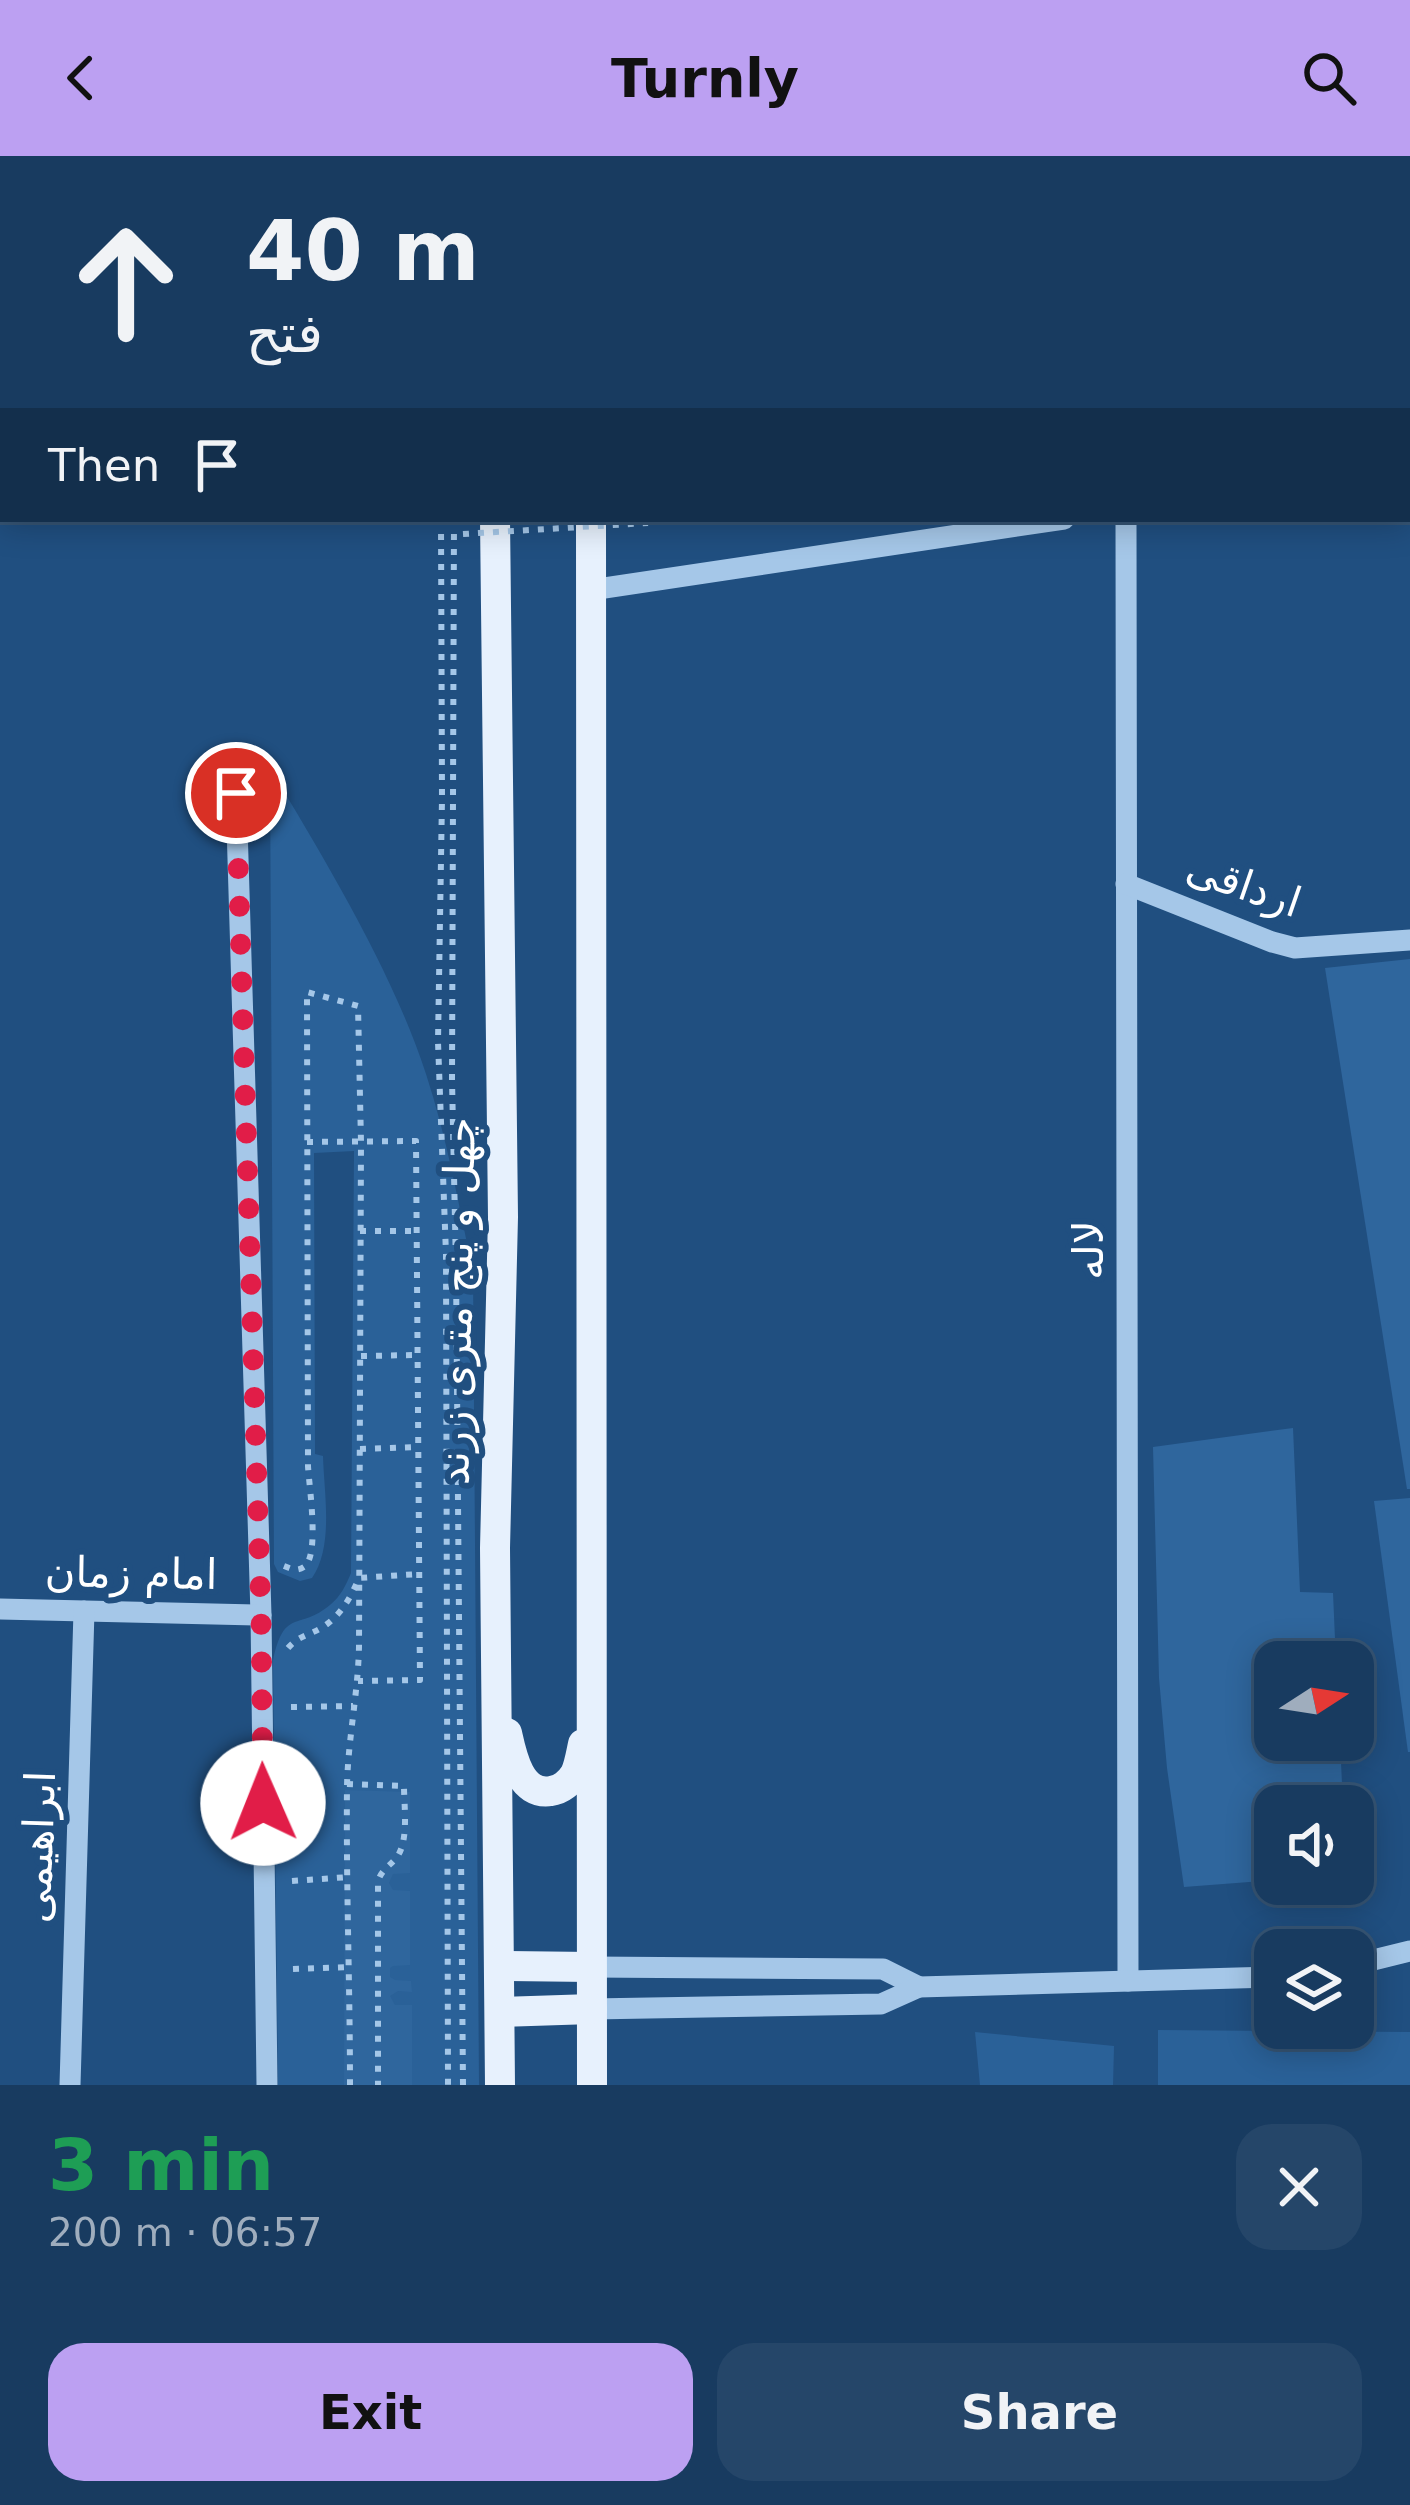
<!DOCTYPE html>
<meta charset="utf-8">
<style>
:root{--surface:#183b60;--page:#254669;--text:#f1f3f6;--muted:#9fadbd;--line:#365575;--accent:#bca0f2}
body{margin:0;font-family:"DejaVu Sans",Vazirmatn,sans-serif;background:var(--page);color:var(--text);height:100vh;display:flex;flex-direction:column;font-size:45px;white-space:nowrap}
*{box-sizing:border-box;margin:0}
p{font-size:39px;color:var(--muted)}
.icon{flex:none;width:66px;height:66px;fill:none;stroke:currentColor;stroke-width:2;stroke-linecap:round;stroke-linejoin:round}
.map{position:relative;height:1929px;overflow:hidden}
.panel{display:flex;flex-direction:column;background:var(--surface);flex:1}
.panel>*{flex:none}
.guide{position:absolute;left:0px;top:0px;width:1410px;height:366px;box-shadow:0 6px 30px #0003,0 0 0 3px var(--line);background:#183b60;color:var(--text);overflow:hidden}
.needle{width:78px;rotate:78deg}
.controls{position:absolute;left:1254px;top:1485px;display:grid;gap:24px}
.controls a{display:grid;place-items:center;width:120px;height:120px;border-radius:24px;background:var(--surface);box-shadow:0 6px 30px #0003,0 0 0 3px var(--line);font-size:60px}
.pin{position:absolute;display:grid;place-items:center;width:102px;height:102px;color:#fff;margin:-51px;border:6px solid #fff;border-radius:50%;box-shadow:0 3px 12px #0007}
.me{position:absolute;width:132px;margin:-66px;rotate:359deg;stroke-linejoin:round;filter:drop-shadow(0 0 9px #0008)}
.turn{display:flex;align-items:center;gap:42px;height:252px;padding:0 48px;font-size:54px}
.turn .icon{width:156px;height:156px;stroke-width:2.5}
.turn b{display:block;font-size:84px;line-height:102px}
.then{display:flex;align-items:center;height:114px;padding:0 48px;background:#0003;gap:24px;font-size:45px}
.round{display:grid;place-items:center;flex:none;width:126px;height:126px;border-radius:36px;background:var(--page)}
.summary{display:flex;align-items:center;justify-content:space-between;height:204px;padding:0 48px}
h1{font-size:72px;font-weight:700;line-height:90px;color:#1e9e55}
.action{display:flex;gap:24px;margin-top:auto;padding:24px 48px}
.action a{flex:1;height:138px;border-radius:36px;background:var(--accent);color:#111;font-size:48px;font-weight:700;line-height:138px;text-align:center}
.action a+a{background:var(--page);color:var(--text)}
header{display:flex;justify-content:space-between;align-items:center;height:156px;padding:0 48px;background:var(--accent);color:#111;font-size:54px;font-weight:700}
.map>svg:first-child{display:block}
</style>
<header><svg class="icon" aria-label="back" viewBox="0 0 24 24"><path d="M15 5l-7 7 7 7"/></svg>Turnly<svg class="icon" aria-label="search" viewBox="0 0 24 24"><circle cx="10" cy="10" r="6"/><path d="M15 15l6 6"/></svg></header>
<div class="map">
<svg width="1410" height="1929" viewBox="0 0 1410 1929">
<rect width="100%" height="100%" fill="#204f80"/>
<g fill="#2a6198">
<path d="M270,612C326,706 392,814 426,918C447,982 459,1050 473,1116L479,1929H278L273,1505C284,1451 299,1475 330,1449C341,1440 346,1429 351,1417L354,995L314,997L315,1298L323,1300C324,1337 334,1390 312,1422L300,1425L278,1416L274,1408Z"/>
<polygon points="1158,1874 1410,1876 1410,1929 1158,1929"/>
<polygon points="975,1876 1114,1890 1113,1929 980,1929"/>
</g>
<g fill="#2f669d">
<polygon points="1410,803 1410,1333 1407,1333 1325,812"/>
<polygon points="1293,1272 1300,1436 1333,1437 1336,1506 1275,1506 1275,1584 1340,1584 1343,1650 1275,1650 1275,1724 1184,1731 1167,1612 1159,1522 1153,1291"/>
<polygon points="1410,1342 1410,1596 1408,1596 1374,1345"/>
<polygon points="345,1634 410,1636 410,1717 393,1718 389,1727 393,1734 410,1735 410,1809 393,1810 390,1812 390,1821 395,1824 411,1825 412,1836 398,1835 390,1840 395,1849 412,1849 412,1929 344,1929"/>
</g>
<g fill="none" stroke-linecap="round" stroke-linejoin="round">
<g stroke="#a5c7e8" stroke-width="6" stroke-dasharray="6 9" stroke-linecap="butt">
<polyline points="431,0 431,3"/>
<polyline points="454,0 454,3"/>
<polyline points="441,363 442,643 438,886 446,1098 448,1929"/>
<polyline points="454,363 452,924 456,1112 463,1929"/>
<polyline points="648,367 648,363"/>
<polyline points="307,986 416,985 420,1524 358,1525"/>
<polyline points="360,1075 417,1075"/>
<polyline points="361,1200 418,1199"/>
<polyline points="360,1293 418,1291"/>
<path d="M284,1410C292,1413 296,1416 304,1411C320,1400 309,1330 308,1310L307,836L358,850L361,986L359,1491C358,1538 348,1583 347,1630C346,1730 350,1830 350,1929"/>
<path d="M288,1492C298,1480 310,1479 323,1471C341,1459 351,1441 359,1422L419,1418"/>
<polyline points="291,1551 353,1550"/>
<path d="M347,1628L404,1630C404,1651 409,1684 397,1701C389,1711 382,1713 378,1725V1929"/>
<polyline points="292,1725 349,1721"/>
<polyline points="293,1813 349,1811"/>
</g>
<g stroke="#a5c7e8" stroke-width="21">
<polyline points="1126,3 1126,0"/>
<polyline points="1407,310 1410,309"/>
<polyline points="1126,363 1128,1825"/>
<polyline points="591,434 1064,363"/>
<polyline points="236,637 261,1459 267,1929"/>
<polyline points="1126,728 1272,786 1295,792 1410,784"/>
<polyline points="0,1453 261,1459"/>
<polyline points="1353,1809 1410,1795"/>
<polyline points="591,1811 883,1813 919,1831"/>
<polyline points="592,1853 881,1848 919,1831 1275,1821"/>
<polyline points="70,1929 84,1455"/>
</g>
<g stroke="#e7f1fd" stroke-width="30">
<polyline points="495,3 495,0"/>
<polyline points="592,3 592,0"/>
<polyline points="495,363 503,1061 495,1392 500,1929"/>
<polyline points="591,363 592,1929"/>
<path d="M507,1577C512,1600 520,1640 551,1635C561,1634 570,1626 575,1618C579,1610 581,1597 583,1588"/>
<polyline points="499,1810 591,1811"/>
<polyline points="500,1856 592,1853"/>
</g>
<polyline stroke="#a5c7e8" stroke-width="6" stroke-dasharray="6 9" stroke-linecap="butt" points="463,378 648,367"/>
</g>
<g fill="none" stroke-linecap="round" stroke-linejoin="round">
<polyline stroke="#e11d48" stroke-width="21" stroke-dasharray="0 37.8" points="236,637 261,1459 263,1647"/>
</g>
<g text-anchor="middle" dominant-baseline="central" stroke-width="12" stroke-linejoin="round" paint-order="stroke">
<g font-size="42" fill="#fff" stroke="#204f80">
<text transform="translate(1244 729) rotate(19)">ارداقی</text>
<text transform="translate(1088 1094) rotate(-90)">لاله</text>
<text transform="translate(457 1145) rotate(-89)">چهل و پنج متری زرند</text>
<text transform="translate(131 1417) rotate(1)">امام زمان</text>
<text transform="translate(38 1691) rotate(-88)">ابراهیمی</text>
</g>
</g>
</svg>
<div class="controls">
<a><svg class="needle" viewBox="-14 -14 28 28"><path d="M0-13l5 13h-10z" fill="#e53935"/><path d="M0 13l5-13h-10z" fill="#9fadbd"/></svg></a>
<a><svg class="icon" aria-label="sound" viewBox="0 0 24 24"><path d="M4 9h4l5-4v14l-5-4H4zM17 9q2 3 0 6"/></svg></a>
<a><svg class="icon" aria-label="layers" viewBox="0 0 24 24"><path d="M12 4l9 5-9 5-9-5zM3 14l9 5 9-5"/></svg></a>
</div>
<div class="pin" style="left:236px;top:637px;background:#d93025"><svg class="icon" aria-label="arrive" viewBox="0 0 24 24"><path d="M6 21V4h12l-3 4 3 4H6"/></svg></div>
<svg class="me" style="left:263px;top:1647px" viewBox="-20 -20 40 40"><circle r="19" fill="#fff"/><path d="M0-13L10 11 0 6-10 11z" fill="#e11d48"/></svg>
<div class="guide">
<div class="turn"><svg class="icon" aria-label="ahead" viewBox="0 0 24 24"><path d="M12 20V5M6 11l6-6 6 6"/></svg><div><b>40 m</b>فتح</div></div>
<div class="then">Then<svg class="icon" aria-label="arrive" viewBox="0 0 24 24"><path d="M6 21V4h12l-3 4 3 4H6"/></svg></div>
</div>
</div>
<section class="panel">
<div class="summary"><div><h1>3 min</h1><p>200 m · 06:57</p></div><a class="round"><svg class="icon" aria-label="close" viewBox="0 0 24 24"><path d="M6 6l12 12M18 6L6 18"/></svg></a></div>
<div class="action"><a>Exit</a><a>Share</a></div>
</section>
